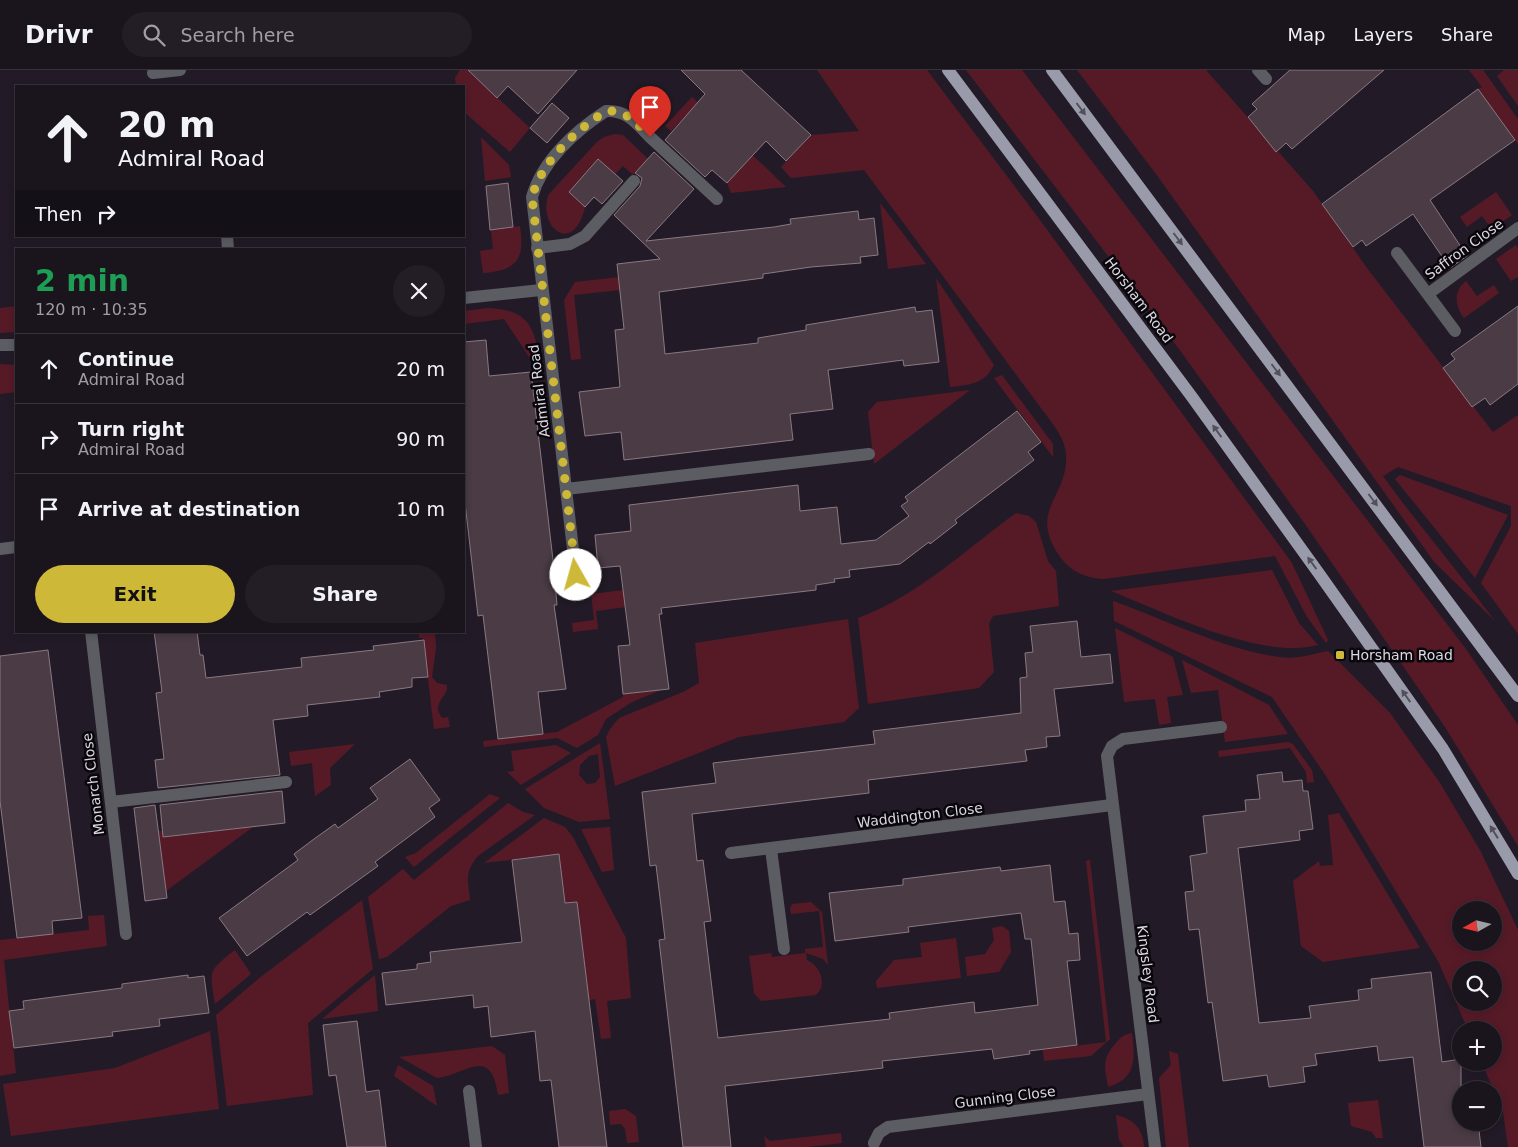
<!DOCTYPE html>
<meta charset="utf-8">
<style>
:root{--surface:#1a141d;--page:#231d26;--text:#f1f3f6;--muted:#9f9ea4;--line:#38333b;--accent:#ceb837}
body{margin:0;font-family:"DejaVu Sans",sans-serif;background:var(--page);color:var(--text);height:100vh;display:flex;flex-direction:column;font-size:19px;white-space:nowrap}
*{box-sizing:border-box;margin:0}
p{font-size:16px;color:var(--muted)}
.icon{flex:none;width:28px;height:28px;fill:none;stroke:currentColor;stroke-width:2;stroke-linecap:round;stroke-linejoin:round}
.map{position:relative;flex:1;overflow:hidden}
.sheet{position:absolute;left:15px;top:178px;width:450px;height:385px;display:flex;flex-direction:column;background:var(--surface);border-radius:0px;box-shadow:0 2px 8px #0003,0 0 0 1px var(--line)}
.sheet>*{flex:none}
.top-card{position:absolute;left:15px;top:15px;width:450px;height:152px;border-radius:0px;box-shadow:0 2px 8px #0003,0 0 0 1px var(--line);background:#1a141d;color:var(--text);overflow:hidden}
.needle{width:32px;rotate:262deg}
.buttons{position:absolute;left:1452px;top:831px;display:grid;gap:10px}
.buttons a{display:grid;place-items:center;width:50px;height:50px;border-radius:50%;background:var(--surface);box-shadow:0 2px 8px #0003,0 0 0 1px var(--line);font-size:25px}
.pin{position:absolute;display:grid;place-items:center;width:42px;height:42px;color:#fff;margin:-51px -21px;border-radius:50% 50% 50% 0;rotate:-45deg;box-shadow:0 0 5px #0007}
.pin .icon{rotate:45deg}
.me{position:absolute;width:55px;margin:-28px;rotate:353deg;stroke-linejoin:round;filter:drop-shadow(0 0 4px #0008)}
.turn{display:flex;align-items:center;gap:18px;height:105px;padding:0 20px;font-size:22px}
.turn .icon{width:65px;height:65px;stroke-width:2.5}
.turn b{display:block;font-size:35px;line-height:42px}
.then{display:flex;align-items:center;height:48px;padding:0 20px;background:#0003;gap:10px;font-size:19px}
.round{display:grid;place-items:center;flex:none;width:52px;height:52px;border-radius:26px;background:var(--page)}
.headline{display:flex;align-items:center;justify-content:space-between;height:85px;padding:0 20px}
h1{font-size:30px;font-weight:700;line-height:38px;color:#1e9e55}
.primary-button{display:flex;gap:10px;margin-top:auto;padding:10px 20px}
.primary-button a{flex:1;height:58px;border-radius:30px;background:var(--accent);color:#111;font-size:20px;font-weight:700;line-height:58px;text-align:center}
.primary-button a+a{background:var(--page);color:var(--text)}
ul{padding:0;list-style:none}
li{display:flex;align-items:center;gap:15px;height:70px;padding:0 20px;border-top:1px solid var(--line)}
li div{flex:1}
li b{display:block;font-size:19px}
li em{font-style:normal}
header{display:flex;align-items:center;gap:30px;box-sizing:border-box;height:70px;padding:0 25px;background:var(--surface);border-bottom:1px solid var(--line)}
header strong{font-size:24px}
nav{display:flex;gap:28px;margin-inline-start:auto;font-size:18px}
.search{width:350px;height:45px;background:var(--page);display:flex;align-items:center;gap:12px;box-sizing:border-box;padding:0 18px;border-radius:28px;color:var(--muted);font-size:19px}
.map>svg:first-child{display:block}
</style>
<header>
<strong>Drivr</strong>
<div class="search"><svg class="icon" aria-label="search" viewBox="0 0 24 24"><circle cx="10" cy="10" r="6"/><path d="M15 15l6 6"/></svg>Search here</div>
<nav><a>Map</a><a>Layers</a><a>Share</a></nav>
</header>
<div class="map">
<svg width="1518" height="1077" viewBox="0 0 1518 1077">
<rect width="100%" height="100%" fill="#221b27"/>
<g fill="#561a27" fill-rule="evenodd">
<polygon points="460,0 468,0 530,58 510,82 464,42 464,16 456,16 455,8"/>
<path d="M817,0H927L1037,146L1292,493L1328,570L1326,573L1307,547L1275,486L1104,509C1087,508 1072,503 1061,488C1026,440 1069,428 1066,384C1065,367 1051,352 1041,338L864,100L791,108L781,97L811,65L859,61Z"/>
<polygon points="966,0 1022,0 1466,579 1518,655 1518,776 1445,657 1305,454 1179,279"/>
<path d="M1077,0H1206L1313,121L1367,198L1493,362L1518,345V564L1481,513L1511,456V436L1398,397L1383,406C1419,456 1459,502 1495,551L1435,493L1156,104Z"/>
<polygon points="1469,0 1483,0 1518,49 1518,74 1478,19 1482,17"/>
<polygon points="1504,0 1518,0 1518,36 1497,6"/>
<polygon points="692,27 786,117 731,123 727,113 742,96 686,45 671,61 665,56"/>
<path d="M615,64L623,65L648,89L633,105L623,96L615,104L598,90L569,122L585,137C573,188 536,155 549,124L597,72L604,67Z"/>
<polygon points="481,67 509,95 511,107 485,111"/>
<polygon points="1496,122 1512,145 1492,159 1482,146 1467,157 1460,147"/>
<polygon points="880,133 926,194 888,199"/>
<path d="M520,156C525,190 517,200 483,203L480,181L493,179L491,160Z"/>
<polygon points="1516,175 1518,179 1518,207 1511,211 1496,189"/>
<polygon points="619,207 620,220 574,225 581,289 571,290 564,230 575,212"/>
<path d="M936,208L994,295C985,314 969,315 950,317Z"/>
<path d="M1466,211L1477,226L1494,215L1499,223L1464,248C1455,236 1453,221 1466,211Z"/>
<polygon points="16,236 16,262 0,263 0,238"/>
<path d="M488,238C530,240 535,258 540,295L535,296L504,249L464,254V241Z"/>
<polygon points="0,294 16,295 16,322 0,324"/>
<polygon points="1002,305 1053,374 1053,387 994,308"/>
<polygon points="970,320 874,394 868,342 877,332"/>
<polygon points="1400,405 1508,445 1475,508 1395,409"/>
<path d="M1016,443L1029,446L1036,452L1048,491L1056,501L1059,536L993,546L989,554L994,602L979,618L868,634L858,548C918,526 965,480 1016,443Z"/>
<path d="M1272,500L1299,553L1318,575C1260,590 1166,543 1111,521Z"/>
<polygon points="624,520 626,537 596,541 598,559 573,562 572,553 594,550 591,524"/>
<path d="M1113,531C1167,550 1222,579 1279,587C1296,590 1312,584 1328,581L1390,643L1440,713L1481,782L1518,860V1077H1508L1503,1042L1482,993L1494,992V960H1468L1438,891L1326,706L1272,627L1114,551ZM1461,840H1494V872H1461ZM1461,900H1494V932H1461Z"/>
<polygon points="848,549 859,638 844,652 739,667 615,716 606,667 610,659 619,648 683,622 699,613 695,573"/>
<polygon points="1115,558 1173,587 1183,625 1167,627 1171,653 1159,655 1155,629 1124,632"/>
<path d="M418,561H435L436,578L432,607L437,613L447,615V620C442,630 432,638 443,648L448,647L450,657L434,659L423,568H419Z"/>
<polygon points="1182,590 1269,635 1288,664 1225,672 1218,620 1191,623"/>
<polygon points="661,620 632,632 606,649 598,665 577,678 557,668 484,677 483,671 557,662 623,627 623,624"/>
<polygon points="1288,672 1293,674 1312,700 1314,712 1307,713 1306,702 1290,678 1219,687 1218,681"/>
<path d="M600,673L610,749L579,752L544,738L525,719ZM598,684L600,707L595,713L587,714L579,705L580,695L589,686Z"/>
<polygon points="355,674 330,698 331,715 315,726 312,693 291,696 289,682"/>
<polygon points="556,675 571,683 521,715 507,702 514,701 511,681"/>
<polygon points="490,724 500,728 414,797 405,787 416,783"/>
<path d="M508,733L523,742L535,745L478,786C464,802 468,810 470,830L451,836L387,887L379,889L368,827L403,799L414,810Z"/>
<polygon points="1339,743 1420,878 1323,892 1301,876 1293,811 1319,791 1320,796 1333,795 1328,745"/>
<polygon points="544,748 565,757 573,767 626,868 631,928 607,931 611,968 601,969 595,929 589,930 577,832 565,833 559,784 484,793"/>
<polygon points="253,757 166,821 158,761 163,761 164,767"/>
<polygon points="610,757 614,800 602,802 581,759"/>
<polygon points="1090,790 1110,969 1091,986 1044,991 1043,980 1106,972 1086,791"/>
<polygon points="362,830 373,899 308,953 313,1025 227,1036 216,945 258,909"/>
<path d="M811,832L822,842L828,895L823,889L806,883L807,890C820,896 828,914 816,925L761,931L754,923L749,886L771,883L772,887L805,883V879L823,877L819,841L791,844L790,838L792,834Z"/>
<polygon points="104,845 107,876 4,890 16,1003 0,1006 0,870 89,860 88,846"/>
<polygon points="1002,856 1009,861 1011,882 999,902 967,906 965,887 985,884 994,870 992,858"/>
<polygon points="956,868 961,908 877,918 876,911 894,890 922,887 920,873"/>
<path d="M235,880L251,904L215,934C210,900 207,902 235,880Z"/>
<polygon points="375,905 378,941 322,949"/>
<polygon points="210,961 219,1039 11,1066 3,1014 115,998"/>
<path d="M1132,963C1135,989 1137,1008 1108,1017C1105,996 1101,990 1116,973C1121,967 1123,965 1132,963Z"/>
<path d="M492,976L505,985L509,1023L498,1025C491,974 465,1005 437,1008L399,987Z"/>
<polygon points="1169,981 1178,984 1189,1077 1166,1077 1159,1008 1171,995"/>
<polygon points="398,995 433,1016 437,1036 394,1006"/>
<polygon points="1378,1030 1383,1068 1376,1068 1372,1062 1351,1056 1348,1033"/>
<polygon points="625,1039 636,1046 639,1072 627,1073 625,1059 621,1054 610,1055 609,1041"/>
<path d="M1116,1045C1133,1049 1143,1058 1144,1077H1124L1119,1070Z"/>
<polygon points="841,1063 842,1073 807,1077 766,1077 764,1066 770,1071"/>
</g>
<g fill="#4a3b44" stroke="#8a7983">
<polygon points="468,0 577,0 538,44 508,16 497,28"/>
<polygon points="681,0 741,0 811,65 786,91 766,71 727,113 712,100 705,107 665,70 705,24"/>
<polygon points="1290,0 1384,0 1292,79 1286,73 1276,82 1248,47 1257,39 1252,34"/>
<polygon points="1478,19 1515,70 1430,130 1467,186 1450,198 1413,144 1366,176 1362,170 1353,177 1322,134"/>
<polygon points="552,33 569,48 547,73 530,58"/>
<polygon points="654,82 694,119 646,171 774,157 791,154 790,149 858,141 859,150 874,148 878,185 860,187 861,193 811,197 763,204 763,208 659,222 665,284 758,273 758,268 806,260 806,255 915,237 916,242 932,240 939,292 904,296 903,290 828,300 833,339 790,344 793,370 624,390 621,362 585,366 579,322 620,317 615,260 624,259 617,194 660,189 614,145 640,116 642,108 635,103"/>
<polygon points="598,89 623,111 602,134 594,127 585,137 569,122"/>
<polygon points="508,113 513,157 490,160 486,116"/>
<polygon points="1518,236 1518,314 1490,335 1485,328 1472,337 1443,298 1455,289 1451,284"/>
<polygon points="486,270 489,306 531,302 553,490 557,535 554,535 566,619 538,622 543,664 498,669 483,545 478,546 464,424 464,272"/>
<polygon points="1017,341 1041,372 1028,382 1034,390 955,450 957,453 930,474 929,472 900,494 849,500 850,507 834,509 835,512 816,515 816,520 661,538 662,544 659,544 669,619 623,624 618,576 630,575 620,496 598,498 595,465 631,461 629,435 798,415 800,441 837,437 841,474 876,470 909,446 901,436 908,431 905,427"/>
<polygon points="1077,551 1081,587 1110,584 1113,613 1054,619 1060,666 1046,667 1047,677 1025,680 1027,691 868,710 869,723 692,744 697,791 703,790 711,851 704,852 718,968 890,949 889,943 974,932 975,943 1038,935 1031,869 1025,869 1021,843 908,857 909,862 835,871 829,823 903,815 903,809 1000,797 1001,801 1050,795 1054,832 1065,831 1069,864 1078,863 1080,890 1067,891 1077,975 1029,981 1030,984 994,989 992,979 882,991 883,998 725,1016 731,1077 683,1077 659,870 665,869 656,795 650,796 642,722 716,713 713,693 875,674 873,661 1021,643 1020,608 1027,607 1025,583 1033,582 1030,556"/>
<polygon points="154,561 197,561 200,585 203,585 206,608 302,597 301,588 374,580 373,576 424,570 428,607 412,608 412,617 379,622 380,627 307,635 308,646 273,650 280,705 158,718 155,690 164,689 156,623 162,622"/>
<polygon points="48,580 82,848 52,851 53,864 17,868 0,731 0,586"/>
<polygon points="410,689 440,730 429,738 435,747 375,792 378,796 310,845 307,842 247,886 219,848 298,790 294,784 314,769 335,754 338,758 378,729 370,718"/>
<polygon points="1282,702 1283,712 1302,710 1303,721 1308,721 1313,759 1299,761 1300,770 1238,778 1259,953 1311,948 1309,936 1359,930 1358,920 1372,918 1371,909 1431,902 1442,992 1461,989 1461,1052 1478,1052 1481,1077 1424,1077 1413,987 1379,991 1377,976 1315,984 1317,995 1303,997 1305,1012 1269,1017 1267,1005 1223,1011 1212,932 1208,933 1199,859 1189,860 1185,822 1194,821 1190,786 1207,783 1203,746 1246,741 1245,730 1260,729 1257,705"/>
<polygon points="282,721 285,753 163,767 160,735"/>
<polygon points="155,735 167,828 145,831 134,738"/>
<polygon points="559,784 565,833 577,832 607,1077 559,1077 551,1010 540,1011 535,961 491,967 488,936 474,938 473,925 386,935 382,903 417,899 417,894 431,892 430,882 522,872 512,790"/>
<polygon points="188,905 188,908 204,906 209,943 159,949 160,956 112,962 113,966 14,978 9,941 24,939 23,931 122,918 122,914"/>
<polygon points="357,951 366,1022 379,1020 386,1077 347,1077 336,1005 329,1006 323,955"/>
</g>
<g fill="none" stroke-linecap="round" stroke-linejoin="round">
<g stroke="#5c5c63" stroke-width="12">
<polyline points="153,3 180,0"/>
<polyline points="650,67 717,129"/>
<polyline points="227,166 228,179"/>
<polyline points="537,178 570,174 585,166 634,111"/>
<polyline points="566,419 869,384"/>
<polyline points="0,479 16,477"/>
<polyline points="111,732 286,712"/>
<polyline points="771,779 784,879"/>
</g>
<g stroke="#5c5c63" stroke-width="12">
<polyline points="1258,0 1266,9"/>
<polyline points="1397,183 1455,261"/>
<polyline points="1428,224 1518,158"/>
<polyline points="464,228 541,220"/>
<polyline points="0,275 16,275"/>
<path d="M578,522L532,127C542,91 575,61 606,41C627,40 636,53 650,67"/>
<polyline points="91,561 126,864"/>
<polyline points="731,783 1112,735"/>
<polyline points="469,1021 476,1077"/>
<polyline points="874,1073 879,1063 888,1057 1148,1024"/>
<polyline points="1155,1077 1107,686 1112,676 1123,669 1221,657"/>
</g>
<g stroke="#9a9baa" stroke-width="12">
<polyline points="948,0 1192,327 1320,505 1443,679 1518,804"/>
<polyline points="1052,0 1518,626"/>
</g>
</g>
<defs><path id="oneway-solid" d="M-6-.8H1V-3.2L6.5 0L1 3.2V.8H-6Z" transform="scale(1.25)"/></defs>
<g fill="#52515b">
<use href="#oneway-solid" transform="translate(1081 39) rotate(53)"/>
<use href="#oneway-solid" transform="translate(1178 169) rotate(53)"/>
<use href="#oneway-solid" transform="translate(1276 300) rotate(53)"/>
<use href="#oneway-solid" transform="translate(1217 361) rotate(-126)"/>
<use href="#oneway-solid" transform="translate(1373 430) rotate(53)"/>
<use href="#oneway-solid" transform="translate(1312 493) rotate(-126)"/>
<use href="#oneway-solid" transform="translate(1406 626) rotate(-125)"/>
<use href="#oneway-solid" transform="translate(1494 762) rotate(-122)"/>
</g>
<g fill="none" stroke-linecap="round" stroke-linejoin="round">
<path stroke="#ceb837" stroke-width="9" stroke-dasharray="0 16.2" d="M576,505L532,127C542,91 575,61 606,41C627,40 636,53 650,67"/>
</g>
<rect fill="#ceb837" stroke="#0a070c" stroke-width="2" x="1335" y="580" width="10" height="10" rx="2.5"/>
<g text-anchor="middle" dominant-baseline="central" stroke-width="5" stroke-linejoin="round" paint-order="stroke">
<g font-size="14" fill="#dcd7e0" stroke="#0a070c">
<text transform="translate(1464 179) rotate(-36)">Saffron Close</text>
<text transform="translate(1139 230) rotate(53)">Horsham Road</text>
<text transform="translate(539 321) rotate(-97)">Admiral Road</text>
<text transform="translate(93 714) rotate(-97)">Monarch Close</text>
<text transform="translate(920 745) rotate(-7)">Waddington Close</text>
<text transform="translate(1148 904) rotate(83)">Kingsley Road</text>
<text transform="translate(1005 1027) rotate(-7)">Gunning Close</text>
</g>
<g font-size="14" fill="#dcd7e0" stroke="#0a070c" text-anchor="start">
<text x="1350" y="585">Horsham Road</text>
</g>
</g>
</svg>
<div class="buttons">
<a><svg class="needle" viewBox="-14 -14 28 28"><path d="M0-13l5 13h-10z" fill="#e53935"/><path d="M0 13l5-13h-10z" fill="#9f9ea4"/></svg></a>
<a><svg class="icon" aria-label="search" viewBox="0 0 24 24"><circle cx="10" cy="10" r="6"/><path d="M15 15l6 6"/></svg></a>
<a>+</a>
<a>−</a>
</div>
<div class="pin" style="left:650px;top:67px;background:#d93025"><svg class="icon" aria-label="arrive" viewBox="0 0 24 24"><path d="M6 21V4h12l-3 4 3 4H6"/></svg></div>
<svg class="me" style="left:576px;top:505px" viewBox="-20 -20 40 40"><circle r="19" fill="#fff"/><path d="M0-13L10 11 0 6-10 11z" fill="#ceb837"/></svg>
<div class="top-card">
<div class="turn"><svg class="icon" aria-label="ahead" viewBox="0 0 24 24"><path d="M12 20V5M6 11l6-6 6 6"/></svg><div><b>20 m</b>Admiral Road</div></div>
<div class="then">Then<svg class="icon" aria-label="right" viewBox="0 0 24 24"><path d="M7 20v-9h11M14 6l5 5-5 5"/></svg></div>
</div>
<section class="sheet">
<div class="headline"><div><h1>2 min</h1><p>120 m · 10:35</p></div><a class="round"><svg class="icon" aria-label="close" viewBox="0 0 24 24"><path d="M6 6l12 12M18 6L6 18"/></svg></a></div>
<ul>
<li><svg class="icon" aria-label="ahead" viewBox="0 0 24 24"><path d="M12 20V5M6 11l6-6 6 6"/></svg><div><b>Continue</b><p>Admiral Road</p></div><em>20 m</em></li>
<li><svg class="icon" aria-label="right" viewBox="0 0 24 24"><path d="M7 20v-9h11M14 6l5 5-5 5"/></svg><div><b>Turn right</b><p>Admiral Road</p></div><em>90 m</em></li>
<li><svg class="icon" aria-label="arrive" viewBox="0 0 24 24"><path d="M6 21V4h12l-3 4 3 4H6"/></svg><div><b>Arrive at destination</b></div><em>10 m</em></li>
</ul>
<div class="primary-button"><a>Exit</a><a>Share</a></div>
</section>
</div>
